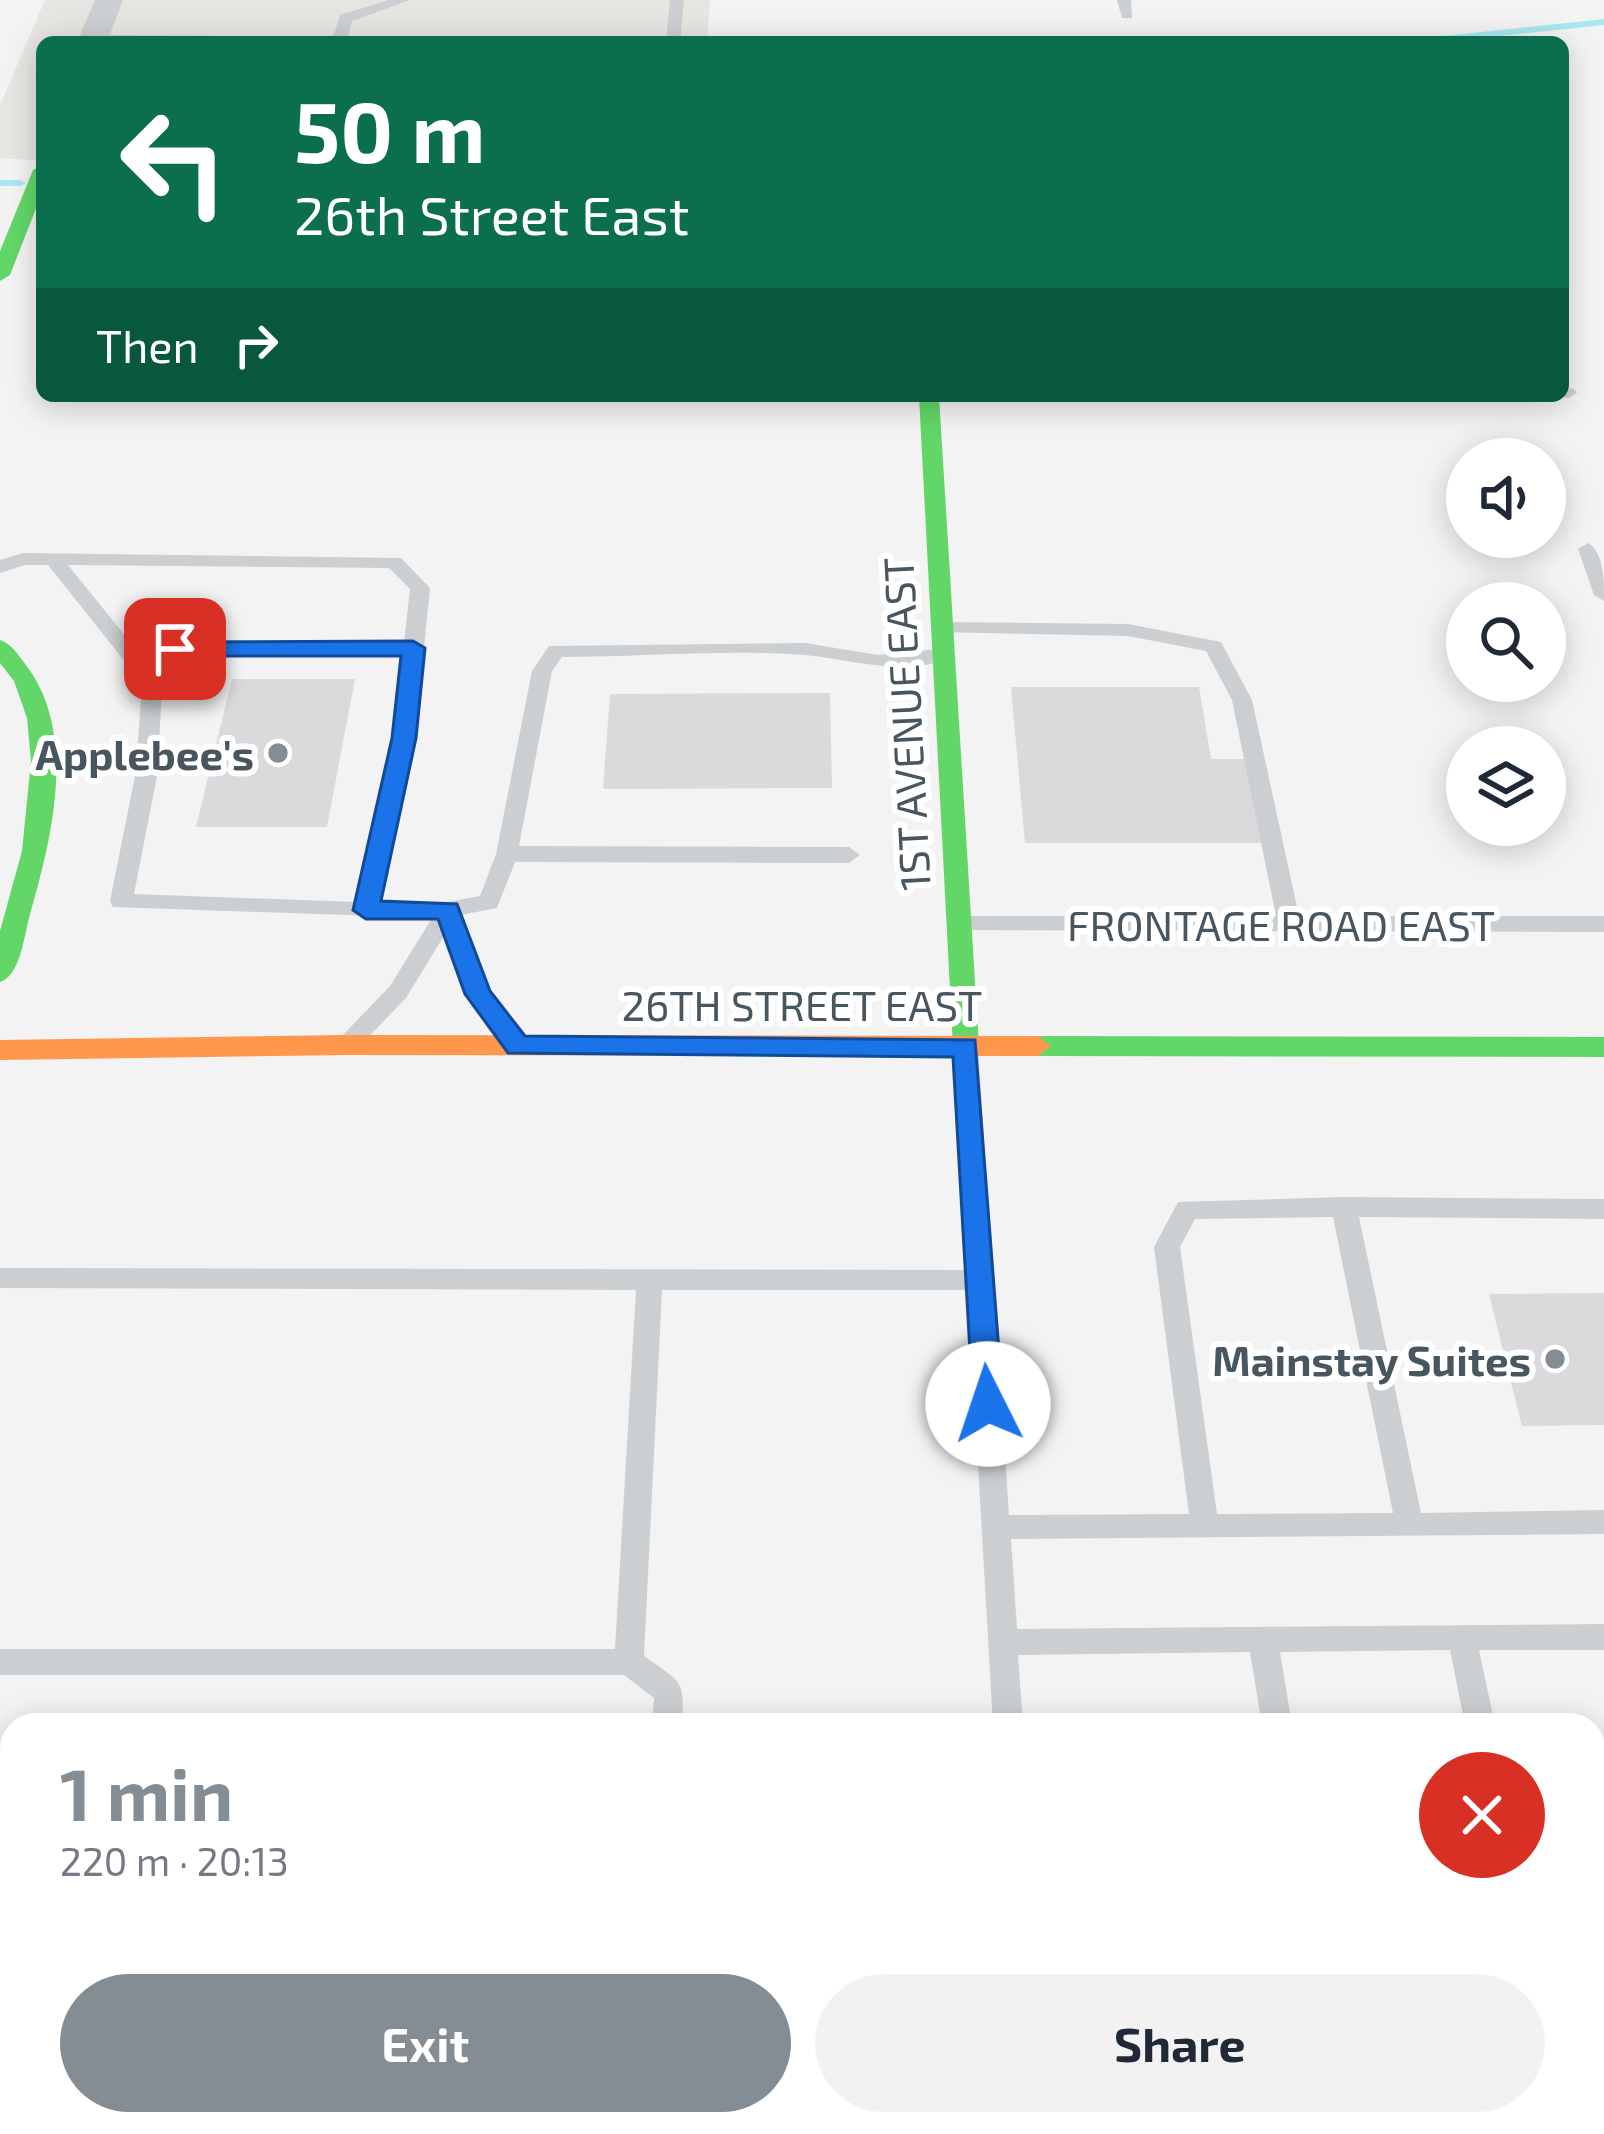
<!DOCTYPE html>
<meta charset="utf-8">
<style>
:root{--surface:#fff;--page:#f2f2f3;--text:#1f2937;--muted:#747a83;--accent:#848d93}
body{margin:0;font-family:"Exo 2",sans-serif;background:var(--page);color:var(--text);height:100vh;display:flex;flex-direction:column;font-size:45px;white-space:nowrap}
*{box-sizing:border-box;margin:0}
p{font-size:39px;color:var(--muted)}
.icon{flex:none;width:66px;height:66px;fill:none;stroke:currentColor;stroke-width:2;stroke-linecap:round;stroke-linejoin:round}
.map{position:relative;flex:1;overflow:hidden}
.drawer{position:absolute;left:0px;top:1713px;width:1605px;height:423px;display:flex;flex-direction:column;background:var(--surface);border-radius:36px 36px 0 0;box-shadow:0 6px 30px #0003}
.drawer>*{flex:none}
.guide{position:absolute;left:36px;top:36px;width:1533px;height:366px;border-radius:18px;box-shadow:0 6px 30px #0003;background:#0b6e4f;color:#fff;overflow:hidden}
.fabs{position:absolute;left:1446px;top:438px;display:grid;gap:24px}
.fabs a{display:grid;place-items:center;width:120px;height:120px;border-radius:50%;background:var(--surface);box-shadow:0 6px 30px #0003;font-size:60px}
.pin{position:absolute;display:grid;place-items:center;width:102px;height:102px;color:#fff;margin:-51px;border-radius:24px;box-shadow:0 6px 18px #0006}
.me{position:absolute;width:132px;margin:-66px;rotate:356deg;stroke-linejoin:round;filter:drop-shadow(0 0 9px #0008)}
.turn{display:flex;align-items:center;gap:42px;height:252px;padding:0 60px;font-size:54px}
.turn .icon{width:156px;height:156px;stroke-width:2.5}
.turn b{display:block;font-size:84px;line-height:102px}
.then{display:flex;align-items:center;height:114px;padding:0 60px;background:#0003;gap:24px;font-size:45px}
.round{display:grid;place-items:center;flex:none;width:126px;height:126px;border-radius:63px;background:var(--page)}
.head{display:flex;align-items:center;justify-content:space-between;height:204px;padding:0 60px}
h1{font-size:72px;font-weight:700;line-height:90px;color:var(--accent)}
.button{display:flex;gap:24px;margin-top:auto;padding:24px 60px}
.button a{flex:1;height:138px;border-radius:72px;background:var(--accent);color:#fff;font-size:48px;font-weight:700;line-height:138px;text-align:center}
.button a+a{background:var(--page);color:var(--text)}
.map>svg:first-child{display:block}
</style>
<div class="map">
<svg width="1604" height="2134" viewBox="0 0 1604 2134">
<rect width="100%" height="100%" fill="#f3f3f3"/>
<polygon fill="#e6e5e1" points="45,0 710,0 707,42 42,42 42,161 0,158 0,105"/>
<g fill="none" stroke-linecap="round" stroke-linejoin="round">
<g fill="#aae7f1" fill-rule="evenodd">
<polygon points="1604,19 1604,25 1444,42 1410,42 1415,39"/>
<polygon points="0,180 20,180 26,183 20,186 0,186"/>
</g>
</g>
<g fill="#dadadc">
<polygon points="232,679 355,679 327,827 196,827"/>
<polygon points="1011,687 1199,687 1211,759 1254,759 1270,843 1025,843"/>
<polygon points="830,693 832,788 603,789 610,694"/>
<polygon points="1604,1293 1604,1425 1522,1426 1489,1294"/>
<polygon points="0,1747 12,1747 12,2124 595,2124 594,2134 0,2134"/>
</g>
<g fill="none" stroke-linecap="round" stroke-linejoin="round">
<g fill="#cccfd1" fill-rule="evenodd">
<polygon points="388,0 410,0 352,21 348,37 397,38 404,42 87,39 94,35 333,37 340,15"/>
<polygon points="670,0 684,0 680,42 666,42"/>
<polygon points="1117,0 1131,0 1132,18 1122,18"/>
<polygon points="1563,388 1574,389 1577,393 1568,398 1557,397 1563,396"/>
<path d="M1588,543C1604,552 1604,581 1604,601L1594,595L1578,549Z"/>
<path d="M23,553L401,558L430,588L415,738L379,902H448L480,896L496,854L532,671L549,646L805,643L878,655L940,649L950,655C919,680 842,658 805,655C725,649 642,657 562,657L552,671L519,846L849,847L860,855L849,863L515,862L497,908L461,915L489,991L525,1040L529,1046L525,1052H509L466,994L445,934L406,998L355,1051H339L335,1045L339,1039L390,986L432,918L113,907L110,901L136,771L142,683L48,565H25L0,573V560ZM68,565L389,568L410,589L404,642L131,643ZM403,654L393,738L357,902L134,894L158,771L162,682L141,655Z"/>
<polygon points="942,622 1128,624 1221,642 1252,700 1299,916 1604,916 1604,932 953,930 950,924 961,916 1276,916 1232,700 1206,651 1128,636 935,632 935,624"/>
<path d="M966,1038L978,1047L1009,1515L1189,1514L1154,1247L1178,1202L1344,1197L1604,1199V1219L1359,1217L1421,1513L1604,1510V1534L1011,1539L1017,1629L1604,1624V1650H1479L1495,1725H1465L1450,1650L1280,1652L1292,1725H1262L1250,1652L1018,1655L1023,1725H993L968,1290H662L644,1656C681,1683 685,1677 682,1725H652L654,1698L624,1675H0V1649H615L636,1290L0,1288V1268L967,1270L954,1047ZM1333,1217L1393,1513L1217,1514L1180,1247L1195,1219Z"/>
<rect x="1593" y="1787" width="11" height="28"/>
<polygon points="636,2124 670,2124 669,2134 635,2134"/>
<rect x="1016" y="2124" width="34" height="10"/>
<polygon points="1323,2124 1357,2124 1359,2134 1325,2134"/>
<polygon points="1545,2124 1579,2124 1581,2134 1547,2134"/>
</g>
<polygon fill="#cccfd1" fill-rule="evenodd" points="95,0 123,0 107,42 77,42"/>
<g fill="#63d668" fill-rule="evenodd">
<polygon points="42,165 42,193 10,275 0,281 0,251 33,170"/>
<polygon points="919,396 939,396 979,1047 966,1057 953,1047"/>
<path d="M0,640C12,644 18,655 26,665C79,735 51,841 29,918C24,937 20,976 0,982V931L22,851L31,761L27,718L14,681L0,663Z"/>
<polygon points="1038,1036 1604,1037 1604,1057 1038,1056 1025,1046"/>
</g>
<polygon fill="#ff974d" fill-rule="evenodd" points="347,1035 1038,1036 1051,1046 1038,1056 347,1055 0,1060 0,1040"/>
</g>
<polygon fill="#1a73e8" stroke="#114b97" stroke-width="3" points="413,641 425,648 416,738 381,901 457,904 490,991 525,1036 975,1040 1003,1404 999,1413 988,1417 977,1413 973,1404 953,1057 508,1053 465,994 438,919 366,919 353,910 392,738 401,656 175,656 164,649 175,642"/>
<g fill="#848d93" stroke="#fff" stroke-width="4.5">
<circle cx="278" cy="753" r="12"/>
<circle cx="1555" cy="1359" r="12"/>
</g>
<g text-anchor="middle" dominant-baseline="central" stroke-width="12" stroke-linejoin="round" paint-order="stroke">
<g font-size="42" fill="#485660" stroke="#fff">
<text transform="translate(905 724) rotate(-93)">1ST AVENUE EAST</text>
<text x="1281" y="924">FRONTAGE ROAD EAST</text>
<text x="802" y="1004">26TH STREET EAST</text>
</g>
<g font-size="42" font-weight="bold" fill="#485660" stroke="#fff" text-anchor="end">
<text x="254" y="753">Applebee's</text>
<text x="1531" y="1359">Mainstay Suites</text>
</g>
</g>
</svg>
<div class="fabs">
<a><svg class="icon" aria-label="sound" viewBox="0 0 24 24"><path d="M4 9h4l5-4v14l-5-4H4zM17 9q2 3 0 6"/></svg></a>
<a><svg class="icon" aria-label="search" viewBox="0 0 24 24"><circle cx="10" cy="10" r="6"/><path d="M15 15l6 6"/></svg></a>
<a><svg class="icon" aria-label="layers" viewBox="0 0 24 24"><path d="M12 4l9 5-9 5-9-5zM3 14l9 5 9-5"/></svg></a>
</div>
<div class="pin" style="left:175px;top:649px;background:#d93025"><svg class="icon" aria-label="arrive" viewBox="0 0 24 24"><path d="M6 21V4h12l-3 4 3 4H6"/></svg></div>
<svg class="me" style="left:988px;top:1404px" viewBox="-20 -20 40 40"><circle r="19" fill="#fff"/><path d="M0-13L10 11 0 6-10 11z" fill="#1a73e8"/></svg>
<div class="guide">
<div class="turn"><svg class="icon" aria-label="left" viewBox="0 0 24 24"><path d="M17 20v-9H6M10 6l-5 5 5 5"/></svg><div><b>50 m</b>26th Street East</div></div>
<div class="then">Then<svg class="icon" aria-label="right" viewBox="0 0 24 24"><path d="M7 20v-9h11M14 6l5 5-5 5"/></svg></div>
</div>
<section class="drawer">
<div class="head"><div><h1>1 min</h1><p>220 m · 20:13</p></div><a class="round" style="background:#d93025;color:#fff"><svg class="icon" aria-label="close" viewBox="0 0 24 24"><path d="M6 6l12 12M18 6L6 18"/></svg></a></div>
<div class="button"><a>Exit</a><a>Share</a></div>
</section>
</div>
